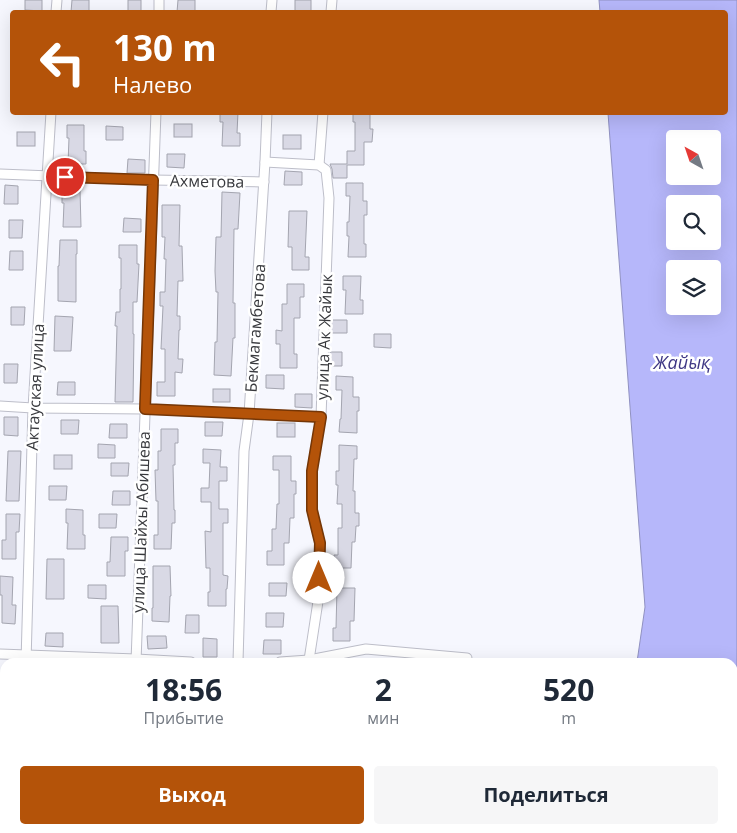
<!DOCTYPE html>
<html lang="ru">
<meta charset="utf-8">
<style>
:root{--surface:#fff;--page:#f6f6f7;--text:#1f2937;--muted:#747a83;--accent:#b45309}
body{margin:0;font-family:"Open Sans",sans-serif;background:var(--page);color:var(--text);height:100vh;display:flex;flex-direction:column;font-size:19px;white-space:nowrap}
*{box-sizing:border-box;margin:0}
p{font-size:16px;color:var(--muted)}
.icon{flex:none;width:28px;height:28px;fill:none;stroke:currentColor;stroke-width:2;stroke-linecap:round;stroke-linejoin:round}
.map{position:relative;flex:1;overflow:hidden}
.sheet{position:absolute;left:0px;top:658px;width:738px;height:176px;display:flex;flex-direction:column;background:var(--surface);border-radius:15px 15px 0 0;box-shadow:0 5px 20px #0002}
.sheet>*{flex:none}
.hud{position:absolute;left:10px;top:10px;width:718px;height:105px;border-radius:5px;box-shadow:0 5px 20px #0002;background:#b45309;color:#fff;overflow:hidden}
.needle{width:32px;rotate:320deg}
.controls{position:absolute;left:666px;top:130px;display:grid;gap:10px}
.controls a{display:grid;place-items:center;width:55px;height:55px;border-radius:5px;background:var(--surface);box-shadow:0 5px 20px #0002;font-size:25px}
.pin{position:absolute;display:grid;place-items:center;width:42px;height:42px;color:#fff;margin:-21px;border:2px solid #fff;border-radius:50%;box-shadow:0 1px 5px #0007}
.me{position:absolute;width:55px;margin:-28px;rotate:0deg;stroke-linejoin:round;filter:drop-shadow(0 0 4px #0008)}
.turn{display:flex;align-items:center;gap:18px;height:105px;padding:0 20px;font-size:22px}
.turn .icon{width:65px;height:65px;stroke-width:2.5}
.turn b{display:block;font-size:35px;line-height:42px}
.eta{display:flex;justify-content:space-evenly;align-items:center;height:85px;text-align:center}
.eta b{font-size:30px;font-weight:700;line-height:35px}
.cta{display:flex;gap:10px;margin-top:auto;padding:10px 20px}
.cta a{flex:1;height:58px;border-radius:5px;background:var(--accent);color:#fff;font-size:20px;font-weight:700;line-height:58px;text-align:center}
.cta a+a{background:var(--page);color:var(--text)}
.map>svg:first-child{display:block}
</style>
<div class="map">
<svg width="737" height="833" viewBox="0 0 737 833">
<rect width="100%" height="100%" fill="#f6f7fe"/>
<path fill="#b6b7fa" stroke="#9091c1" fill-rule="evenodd" d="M599,0H737V833H615L616,829H732V662H637L645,607L608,113L725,112V12H600ZM675,139H712V176H675ZM675,204H712V241H675ZM675,269H712V306H675Z"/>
<g fill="#d9d9e5" stroke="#a4a5b0">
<polygon points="25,0 42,0 42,11 25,10"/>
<polygon points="72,0 89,0 89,12 71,12"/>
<rect x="128" y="0" width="13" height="12"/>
<polygon points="178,0 195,0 195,12 177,12"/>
<rect x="295" y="0" width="16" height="12"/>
<polygon points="220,112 238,112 237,133 240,133 240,146 222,146 223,122 220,122"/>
<polygon points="353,112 370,112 370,129 373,129 372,142 364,142 364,165 347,165 347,178 333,178 332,169 330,164 347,164 347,151 355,151 355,122 353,122"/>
<rect x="174" y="124" width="18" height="13"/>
<polygon points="67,125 84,125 84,151 86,151 86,164 68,164 69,138 67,138"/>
<polygon points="106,126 123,127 123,140 106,140"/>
<rect x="17" y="132" width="18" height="14"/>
<rect x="283" y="135" width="18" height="14"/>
<polygon points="167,154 185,154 184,168 167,167"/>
<polygon points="128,159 145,160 145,173 127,173"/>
<polygon points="285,171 302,172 302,185 284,185"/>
<polygon points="346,183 363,183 363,201 367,201 367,215 364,215 364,244 366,244 366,257 348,257 349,236 347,236 347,222 349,222 350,196 346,196"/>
<polygon points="5,185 18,186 18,204 4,204"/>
<polygon points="62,189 80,190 81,227 63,227 64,203 62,203"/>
<polygon points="222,192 240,193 238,229 234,229 233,303 235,303 235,338 233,338 231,376 214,375 215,342 217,342 218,292 216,292 215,271 216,237 221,237"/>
<polygon points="162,205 180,205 179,246 182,246 183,281 178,281 177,316 180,316 180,330 179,330 178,359 183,359 182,373 175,372 175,396 157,396 157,382 165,382 165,349 161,349 163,306 160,306 160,292 165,292 166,259 164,259 165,237 162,237"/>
<polygon points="289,211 307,211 305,257 309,257 309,270 292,270 292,247 288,247"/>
<polygon points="124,218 141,219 141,232 123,232"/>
<polygon points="9,220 23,220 22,238 9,238"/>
<polygon points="60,240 77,240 77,254 76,254 76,302 58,301 58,266 59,266"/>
<polygon points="119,245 137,245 137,264 139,264 137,302 133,302 133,334 134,334 133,402 115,402 117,326 115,326 116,312 120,312 120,289 121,289 121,258 119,258"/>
<polygon points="10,251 23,251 23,270 9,270"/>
<polygon points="343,276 361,276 360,300 363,300 363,314 345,314 346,290 343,290"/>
<polygon points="287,284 304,284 304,297 300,297 300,318 294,318 294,354 297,354 297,368 280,368 280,344 276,344 276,330 282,331 282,304 287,304"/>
<polygon points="11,307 25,307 24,325 11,325"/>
<polygon points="55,316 73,317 71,351 54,351"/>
<polygon points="331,320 347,320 347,333 330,333"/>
<polygon points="374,334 391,334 391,348 374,347"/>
<polygon points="330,352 342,352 342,366 329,366"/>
<polygon points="4,364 18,364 17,383 4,383"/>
<polygon points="266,375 284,375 284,389 266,388"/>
<polygon points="336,376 353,377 353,397 359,397 359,411 357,411 357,433 339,432 340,419 341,419 342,390 336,390"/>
<polygon points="58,382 75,382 75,395 57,395"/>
<rect x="213" y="389" width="17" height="13"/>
<polygon points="295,394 312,394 312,408 295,407"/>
<polygon points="4,417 18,417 18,436 4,435"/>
<polygon points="61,420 79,420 78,434 61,434"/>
<polygon points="205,422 223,422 222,436 205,436"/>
<rect x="277" y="423" width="18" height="14"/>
<polygon points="110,424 127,424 127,438 109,438"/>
<polygon points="161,429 178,429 178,443 175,443 175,465 173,465 174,510 175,510 175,523 172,523 171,549 154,549 154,535 158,535 158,501 156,501 155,470 158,470 158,451 161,451"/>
<polygon points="98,444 115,445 115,458 98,458"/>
<polygon points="339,445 357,446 357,459 354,459 353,491 355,491 355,513 359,513 359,526 356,526 355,542 352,542 351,568 334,568 334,555 338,555 338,528 342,528 342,504 337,504 338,485 336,485 336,471 339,471"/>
<polygon points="203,449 221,450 220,467 227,467 227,481 219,481 219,509 228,509 228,523 223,523 223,575 228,576 227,589 226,589 226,606 208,606 208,592 210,592 210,568 206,568 205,531 211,532 211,502 201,502 201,488 209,488 210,463 203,463"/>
<polygon points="8,451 21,451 19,501 6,501"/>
<rect x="54" y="455" width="18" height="14"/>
<polygon points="273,456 291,456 291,481 296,481 296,494 294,494 294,518 290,518 289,543 284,543 284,565 267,565 267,551 272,551 272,529 276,529 277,504 279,504 279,470 273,470"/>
<polygon points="111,463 129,463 128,476 111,476"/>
<polygon points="49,486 67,486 66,500 49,500"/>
<polygon points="113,491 130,491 130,505 112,505"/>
<polygon points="66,509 83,510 83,535 85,535 85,549 67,549 68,523 66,523"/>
<polygon points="6,514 20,514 19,532 16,532 16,559 2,559 2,540 6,540"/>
<polygon points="99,514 117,514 116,528 99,528"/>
<polygon points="111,537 128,537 128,551 125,551 125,576 107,576 107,562 110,562"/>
<polygon points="47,559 64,559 64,599 46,599"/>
<polygon points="153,566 170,566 171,596 170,596 169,622 152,621 152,608 153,608"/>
<polygon points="0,576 13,577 12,605 16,605 15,624 2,623 2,595 0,595"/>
<polygon points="269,583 287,583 286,596 269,596"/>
<polygon points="88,585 106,585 106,599 88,598"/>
<polygon points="337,588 355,588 354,621 350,621 350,641 333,641 333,628 336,628"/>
<polygon points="101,606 118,606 119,643 101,643"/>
<polygon points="266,613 284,613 283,627 266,627"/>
<polygon points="186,615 199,615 199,633 185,633"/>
<polygon points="46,633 63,633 63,647 45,646"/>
<polygon points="147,636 166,636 167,648 148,649"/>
<polygon points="203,638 217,639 217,657 203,657"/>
<polygon points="264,640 281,640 281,654 263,654"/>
</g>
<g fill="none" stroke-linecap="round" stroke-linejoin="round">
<defs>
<g id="street">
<polyline points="56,12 57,0"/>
<polyline points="159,12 159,0"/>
<polyline points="271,12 272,0"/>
<polyline points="331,12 332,0"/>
<polyline points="265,162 319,165 326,170 329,198 321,417 312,471 312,510 320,543 319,595 309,660"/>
<polyline points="319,165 323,112"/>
<polyline points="0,174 153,180 264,182"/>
<polyline points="0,406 33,408 145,409 321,417"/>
<polyline points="0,654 136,659 191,662"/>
<polyline points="26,662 33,408 51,112"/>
<polyline points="136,662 156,112"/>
<polyline points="238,662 244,451 249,414 265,162 267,112"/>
<polyline points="280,662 309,660 366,649 467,658"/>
<polyline points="20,833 20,829"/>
<polyline points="129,833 129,829"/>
<polyline points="234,833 234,829"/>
</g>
</defs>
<use href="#street" stroke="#bdbec9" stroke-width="11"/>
<use href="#street" stroke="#fff" stroke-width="9"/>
</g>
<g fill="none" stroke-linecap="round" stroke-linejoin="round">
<defs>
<polyline id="route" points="65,177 153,180 145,409 321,417 312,471 312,510 320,543 319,578"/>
</defs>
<use href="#route" stroke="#753606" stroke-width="12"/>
<use href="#route" stroke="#b45309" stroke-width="9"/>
</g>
<g text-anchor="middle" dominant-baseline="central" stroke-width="5" stroke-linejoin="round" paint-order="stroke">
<g font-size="16" fill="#38393d" stroke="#fff">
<text transform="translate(207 181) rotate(1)">Ахметова</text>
<text transform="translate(255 328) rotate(-86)">Бекмагамбетова</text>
<text transform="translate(324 337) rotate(-88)">улица Ак Жайык</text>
<text transform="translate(35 387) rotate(-87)">Актауская улица</text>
<text transform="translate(141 522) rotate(-88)">улица Шайхы Абишева</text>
</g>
<g font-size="18" font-style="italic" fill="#3f3885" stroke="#fff">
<text x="682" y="362">Жайық</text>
</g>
</g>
</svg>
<div class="controls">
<a><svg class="needle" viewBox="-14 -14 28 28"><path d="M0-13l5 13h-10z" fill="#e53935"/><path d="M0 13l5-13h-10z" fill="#747a83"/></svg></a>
<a><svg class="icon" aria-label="search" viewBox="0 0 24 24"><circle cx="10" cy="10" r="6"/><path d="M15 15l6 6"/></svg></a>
<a><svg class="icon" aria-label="layers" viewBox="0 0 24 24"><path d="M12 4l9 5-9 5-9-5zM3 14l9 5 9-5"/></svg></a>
</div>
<div class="pin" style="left:65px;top:177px;background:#d93025"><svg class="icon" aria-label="arrive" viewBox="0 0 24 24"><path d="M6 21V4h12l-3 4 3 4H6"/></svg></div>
<svg class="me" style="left:319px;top:578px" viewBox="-20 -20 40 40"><circle r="19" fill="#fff"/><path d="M0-13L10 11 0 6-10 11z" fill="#b45309"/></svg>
<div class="hud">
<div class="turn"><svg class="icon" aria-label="left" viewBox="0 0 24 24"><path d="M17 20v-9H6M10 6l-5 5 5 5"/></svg><div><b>130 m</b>Налево</div></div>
</div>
<section class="sheet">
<div class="eta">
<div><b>18:56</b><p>Прибытие</p></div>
<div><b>2</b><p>мин</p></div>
<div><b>520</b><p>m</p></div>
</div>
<div class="cta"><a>Выход</a><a>Поделиться</a></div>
</section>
</div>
